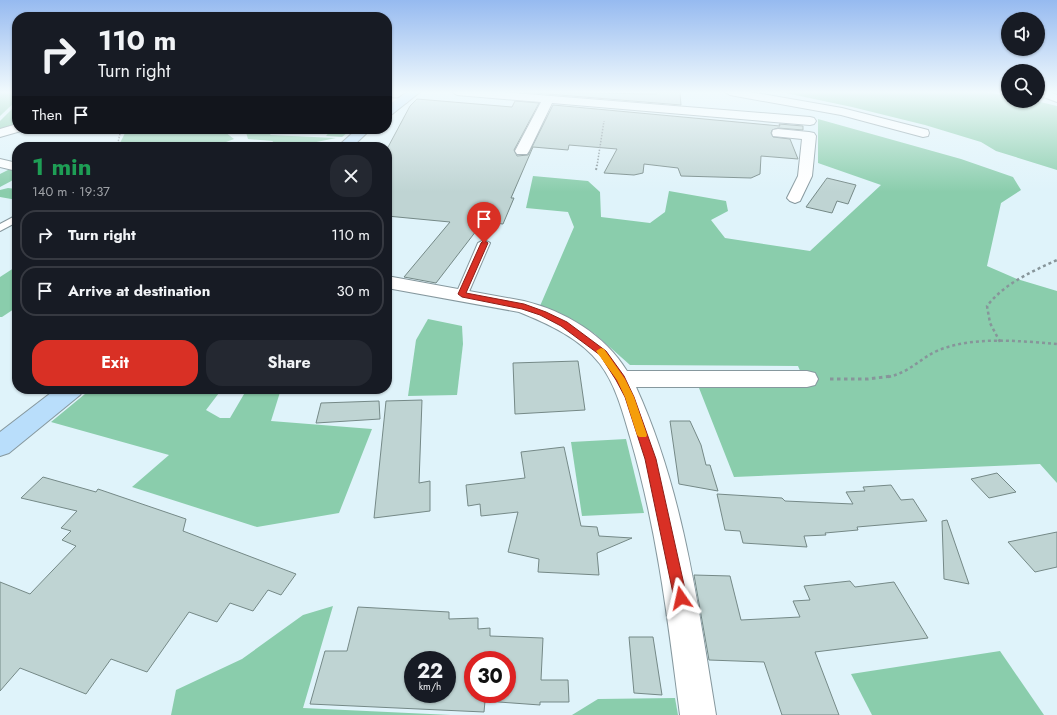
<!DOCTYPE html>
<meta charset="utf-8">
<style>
:root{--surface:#171b24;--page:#242831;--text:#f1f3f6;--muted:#9ea1a6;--line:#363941;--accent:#d93025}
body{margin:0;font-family:Jost,sans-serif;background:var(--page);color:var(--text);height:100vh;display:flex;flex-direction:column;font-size:15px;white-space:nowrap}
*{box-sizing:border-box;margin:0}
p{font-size:13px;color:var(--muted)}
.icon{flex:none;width:22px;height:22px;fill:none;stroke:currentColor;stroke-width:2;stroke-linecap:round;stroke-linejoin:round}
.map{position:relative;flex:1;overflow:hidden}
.drawer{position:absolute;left:12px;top:142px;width:380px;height:252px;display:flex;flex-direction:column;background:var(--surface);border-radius:16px;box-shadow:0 1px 3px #0004}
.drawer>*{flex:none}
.hud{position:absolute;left:12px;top:12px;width:380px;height:122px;border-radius:16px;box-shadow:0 1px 3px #0004;background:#171b24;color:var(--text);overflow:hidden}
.buttons{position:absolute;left:1001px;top:12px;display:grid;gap:8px}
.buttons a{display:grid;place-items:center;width:44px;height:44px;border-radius:50%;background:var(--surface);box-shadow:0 1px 3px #0004;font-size:20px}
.speed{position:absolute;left:404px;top:651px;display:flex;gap:8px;font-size:20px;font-weight:700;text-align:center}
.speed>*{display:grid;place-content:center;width:52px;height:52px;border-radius:50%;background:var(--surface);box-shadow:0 1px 3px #0004;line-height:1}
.speed small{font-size:10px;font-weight:400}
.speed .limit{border:6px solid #d22;background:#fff;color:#111}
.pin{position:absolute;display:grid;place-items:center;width:34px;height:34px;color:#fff;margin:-41px -17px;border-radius:50% 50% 50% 0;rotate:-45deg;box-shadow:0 0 4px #0007}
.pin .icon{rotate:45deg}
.me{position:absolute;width:44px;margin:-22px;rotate:349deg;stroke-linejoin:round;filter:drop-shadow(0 0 3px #0008)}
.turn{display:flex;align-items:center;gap:14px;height:84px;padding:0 20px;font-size:18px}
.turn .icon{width:52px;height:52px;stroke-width:2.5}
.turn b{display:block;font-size:28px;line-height:34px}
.then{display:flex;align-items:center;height:38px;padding:0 20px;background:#0003;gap:8px;font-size:15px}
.round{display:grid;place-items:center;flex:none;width:42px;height:42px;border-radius:16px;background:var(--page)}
.overview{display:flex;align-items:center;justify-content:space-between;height:68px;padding:0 20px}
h1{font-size:24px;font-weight:700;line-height:30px;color:#1e9e55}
.button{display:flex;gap:8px;margin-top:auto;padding:8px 20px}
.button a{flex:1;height:46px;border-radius:16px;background:var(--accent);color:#fff;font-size:16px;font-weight:700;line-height:46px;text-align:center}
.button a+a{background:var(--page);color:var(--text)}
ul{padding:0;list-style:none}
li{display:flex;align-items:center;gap:12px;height:50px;margin:0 8px 6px;padding:0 12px;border:2px solid var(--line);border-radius:16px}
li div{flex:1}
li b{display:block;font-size:15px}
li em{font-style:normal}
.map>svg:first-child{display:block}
</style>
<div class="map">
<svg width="1057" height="715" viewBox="0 0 1057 715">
<rect width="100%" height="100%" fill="#dff3fa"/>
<g fill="#8acdac">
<polygon points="0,92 17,92 17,100 0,116"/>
<polygon points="781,92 985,92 1008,96 1008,101 1036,101 1057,106 1057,170 996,151 981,142 925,125 852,107"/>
<polygon points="17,104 17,124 0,130 0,121"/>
<polygon points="818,119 961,159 1013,177 1021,190 1001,203 987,266 1017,279 1057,291 1057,483 1040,464 734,477 699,388 807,387 798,366 630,365 595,334 570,318 540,306 574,227 568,212 526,208 533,176 588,181 600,192 601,217 650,223 665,212 669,191 726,201 728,211 711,220 725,238 810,251 881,185 818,163"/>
<polygon points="127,129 221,129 234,139 213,147 118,147"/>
<polygon points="245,129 274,129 270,135 336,138 292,147 270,147 273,141 248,139"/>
<polygon points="332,129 352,129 342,137 326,136"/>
<polygon points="10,169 17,170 17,178 0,187 0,174"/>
<polygon points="8,188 16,189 13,191 17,189 17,200 0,197 0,190"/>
<polygon points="17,266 17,307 2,317 0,317 0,277"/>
<polygon points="428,319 462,326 463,344 457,395 408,396 416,340"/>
<polygon points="91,389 222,389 206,410 220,418 230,418 247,389 281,389 271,421 372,429 339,513 257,527 132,487 169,455 51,422"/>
<polygon points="626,439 644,513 582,516 571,442"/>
<polygon points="333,606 303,708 451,715 171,715 176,690 242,659 303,615"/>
<polygon points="1000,651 1044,715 872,715 851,674"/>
<polygon points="675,698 678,715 572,715 598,699"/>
</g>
<g fill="#bfd4d3" stroke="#758987" fill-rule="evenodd">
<polygon points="523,92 657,94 656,92 677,92 680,93 681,105"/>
<polygon points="417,99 512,107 515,101 539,103 514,150 517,156 528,155 553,105 780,126 779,124 803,126 803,130 778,128 772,130 771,133 773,137 790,139 798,159 761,156 760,174 751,178 681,176 678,168 644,164 643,173 634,175 604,173 617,149 569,145 568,150 533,147 511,198 514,198 503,224 483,222 436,283 404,277 450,222 387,216 387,149 410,106"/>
<polygon points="827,178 856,185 848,204 837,201 832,213 806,207"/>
<polygon points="578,361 585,410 515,414 513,363"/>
<polygon points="422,400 419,483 430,481 430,511 374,518 386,401"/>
<polygon points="379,401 380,419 316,423 321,403"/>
<polygon points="670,421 690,421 701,445 706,465 710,465 718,491 679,484"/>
<polygon points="564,447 581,526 597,527 599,536 632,538 597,553 599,575 538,572 539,559 508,552 518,512 481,516 480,504 468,506 466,485 525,478 521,452"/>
<polygon points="997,473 1016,492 989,498 971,479"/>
<polygon points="43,477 96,492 98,489 186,519 183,531 296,574 281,595 268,590 253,611 230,603 217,622 189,612 147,672 111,659 86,694 20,668 0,691 0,582 30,594 76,546 62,540 71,531 61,528 77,511 21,498"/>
<polygon points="891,485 901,500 913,499 927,521 857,527 858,530 825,533 826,535 804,536 807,547 743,543 740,531 725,530 717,494 782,498 785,501 853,504 846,492 865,491 863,487"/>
<polygon points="947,520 969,584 944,579 942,521"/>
<polygon points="1057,532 1057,567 1035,572 1008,542"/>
<polygon points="694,575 730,576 741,620 800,617 793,601 810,600 804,586 850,581 855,587 894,582 928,638 815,652 839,715 782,715 764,662 709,660"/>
<path d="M358,607L449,612V619L478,618V629L490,628V636L543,638L541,680H568L569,702H540V705L485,701L484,712L310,704L325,651H347ZM413,660H447V694H413ZM473,660H507V694H473Z"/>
<polygon points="629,637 653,637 662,695 634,693"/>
</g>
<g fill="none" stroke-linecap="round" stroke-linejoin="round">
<defs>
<g id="service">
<polygon points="17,215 17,222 0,231 0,224"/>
<polygon points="484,240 490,243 468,294 466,297 458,297 456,294 478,243"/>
</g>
<g id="minor">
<polygon points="452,92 501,92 810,117 814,118 816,121 814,124 810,125 552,103 529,151 527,154 517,154 515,151 541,102 457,95"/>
<polygon points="725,92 750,92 842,108 928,130 929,133 928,136 923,137 841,115 730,95"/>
<polygon points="1038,92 1050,92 1057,95 1057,102 1038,95"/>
<polygon points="387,98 406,99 408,101 406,103 387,104"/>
<polygon points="17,124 17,129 23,129 21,131 0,137 0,129"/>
<polygon points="778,129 809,132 814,133 816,136 812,176 800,201 795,203 790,201 787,198 798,176 802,139 773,136 772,133 773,130"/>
<polygon points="0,159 17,163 17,171 0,167"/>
<path d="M387,276L524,301C565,311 605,335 627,371H807L815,373L818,379L815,385L807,387H636C683,490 698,605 716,715H680C668,621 657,528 630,437C623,413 616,385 600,364C581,339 549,324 519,312L387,288Z"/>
</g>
<g id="secondary">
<polygon points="407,92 420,92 391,115 387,116 387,106"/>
<polygon points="357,129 371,129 352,147 337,147"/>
<polygon points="56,389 84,389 80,395 9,453 0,456 0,432"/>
</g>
</defs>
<use href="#service" stroke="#86989e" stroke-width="2"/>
<use href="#minor" stroke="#86989e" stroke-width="2"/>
<use href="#secondary" stroke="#86989e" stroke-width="2"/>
<g stroke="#87959a" stroke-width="1.5" stroke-dasharray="1.5 1.5" stroke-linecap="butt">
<polyline points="117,147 121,129"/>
<polyline points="597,166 604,121"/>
</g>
<polyline stroke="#87959a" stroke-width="2" stroke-dasharray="2 2" stroke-linecap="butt" points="596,170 597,165"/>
<g stroke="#87959a" stroke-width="2.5" stroke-dasharray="3 3" stroke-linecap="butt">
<path d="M1000,342L990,323L987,306C1005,283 1031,272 1057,260"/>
<path d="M888,377C911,372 920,358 939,350C975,336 1019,341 1057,344"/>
</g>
<polyline stroke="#87959a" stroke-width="3" stroke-dasharray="3.5 3.5" stroke-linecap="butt" points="830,379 868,379 892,376"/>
<use href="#service" fill="#fff" fill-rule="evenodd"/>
<use href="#minor" fill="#fff" fill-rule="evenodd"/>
<use href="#secondary" fill="#b9defb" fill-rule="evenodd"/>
</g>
<linearGradient id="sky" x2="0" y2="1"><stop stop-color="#96baf0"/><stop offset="0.48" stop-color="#f1fafd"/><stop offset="1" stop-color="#f1fafd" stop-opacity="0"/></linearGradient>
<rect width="1057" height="192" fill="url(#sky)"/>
<polygon fill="#d93025" stroke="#8d1f18" points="484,240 488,243 466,293 524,304 546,312 567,322 606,351 624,376 634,397 656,459 687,598 685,603 681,604 676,603 674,598 645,459 625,397 616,380 600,355 561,326 540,315 522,309 462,297 458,294 481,243"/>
<polygon fill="#f59e0b" points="601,348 604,349 625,379 634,397 647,435 646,437 639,437 637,435 625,397 617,380 596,351"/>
</svg>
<div class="buttons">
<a><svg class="icon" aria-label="sound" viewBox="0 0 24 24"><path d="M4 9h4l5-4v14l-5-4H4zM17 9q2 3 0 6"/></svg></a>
<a><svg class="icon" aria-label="search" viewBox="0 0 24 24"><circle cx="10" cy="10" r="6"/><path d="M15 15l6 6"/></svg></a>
</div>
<div class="speed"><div>22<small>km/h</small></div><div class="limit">30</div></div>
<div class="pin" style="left:484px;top:243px;background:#d93025"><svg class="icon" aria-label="arrive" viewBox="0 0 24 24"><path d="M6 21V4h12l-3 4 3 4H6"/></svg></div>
<svg class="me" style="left:681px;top:598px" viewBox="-20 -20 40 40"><path d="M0-17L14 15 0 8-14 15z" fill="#d93025" stroke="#fff" stroke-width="4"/></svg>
<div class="hud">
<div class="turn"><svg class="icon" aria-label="right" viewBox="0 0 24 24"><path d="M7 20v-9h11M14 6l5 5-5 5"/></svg><div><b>110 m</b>Turn right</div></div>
<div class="then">Then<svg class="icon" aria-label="arrive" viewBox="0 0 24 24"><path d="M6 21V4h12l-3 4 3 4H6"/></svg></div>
</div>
<section class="drawer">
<div class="overview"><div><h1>1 min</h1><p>140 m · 19:37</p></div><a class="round"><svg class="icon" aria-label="close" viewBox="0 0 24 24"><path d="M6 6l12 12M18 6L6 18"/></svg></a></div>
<ul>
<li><svg class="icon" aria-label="right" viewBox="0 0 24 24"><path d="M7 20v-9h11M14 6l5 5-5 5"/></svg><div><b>Turn right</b></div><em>110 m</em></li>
<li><svg class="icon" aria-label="arrive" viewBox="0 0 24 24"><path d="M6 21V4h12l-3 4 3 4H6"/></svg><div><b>Arrive at destination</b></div><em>30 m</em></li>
</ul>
<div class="button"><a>Exit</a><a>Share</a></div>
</section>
</div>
